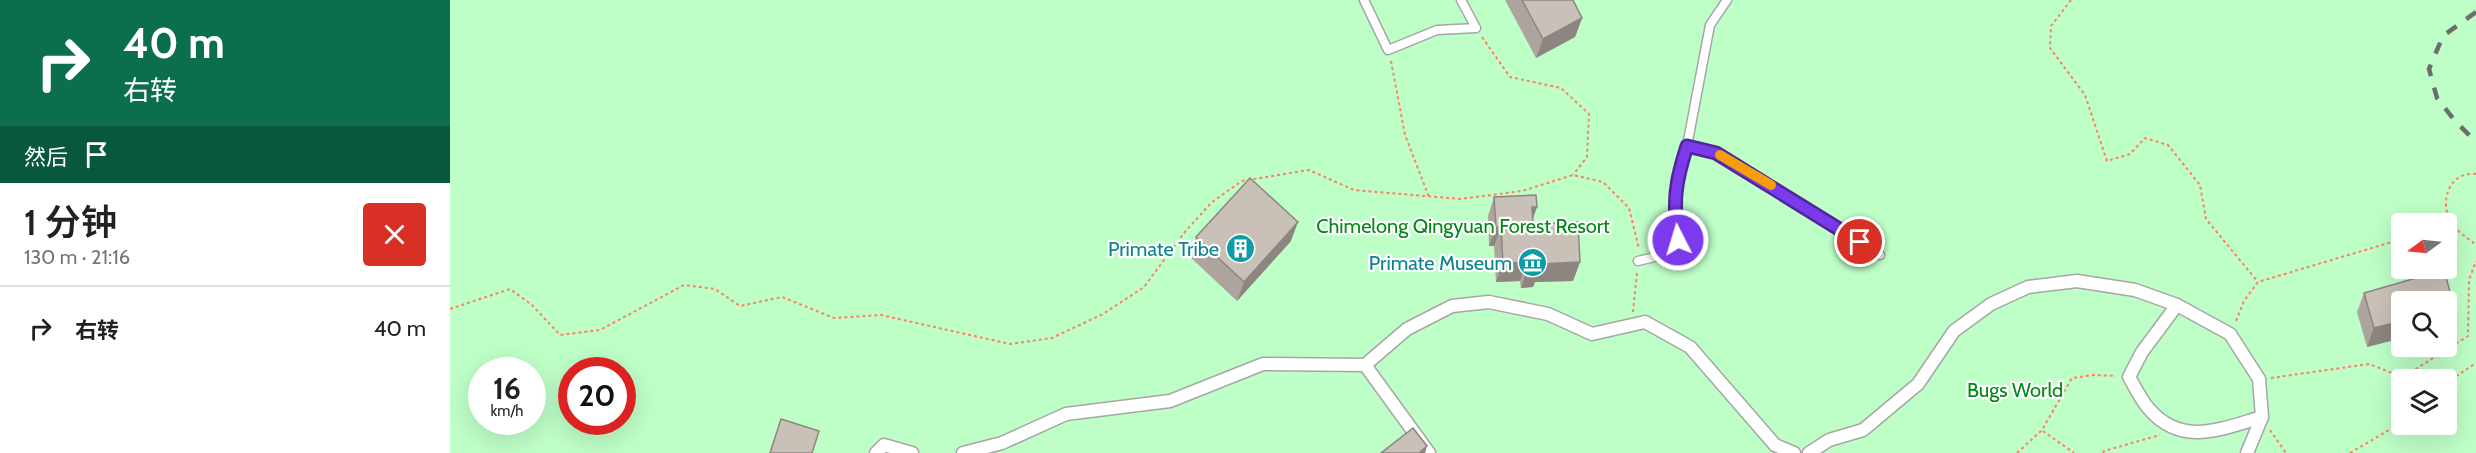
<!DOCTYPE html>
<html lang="zh">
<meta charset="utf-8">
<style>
:root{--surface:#fff;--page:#f6f6f6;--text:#202124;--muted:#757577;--line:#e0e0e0}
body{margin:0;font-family:Cabin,"Noto Sans SC",sans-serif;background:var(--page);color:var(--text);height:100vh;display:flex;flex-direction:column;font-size:22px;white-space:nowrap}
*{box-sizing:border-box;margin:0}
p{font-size:20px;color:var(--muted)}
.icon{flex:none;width:33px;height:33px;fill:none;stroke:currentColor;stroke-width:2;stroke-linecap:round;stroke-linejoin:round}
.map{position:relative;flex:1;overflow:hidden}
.sheet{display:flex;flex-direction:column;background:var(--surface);width:450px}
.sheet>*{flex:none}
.banner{background:#0b6e4f;color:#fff;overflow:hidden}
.needle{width:39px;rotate:255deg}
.buttons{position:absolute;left:1941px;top:213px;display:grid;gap:12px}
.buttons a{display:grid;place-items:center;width:66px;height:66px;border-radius:6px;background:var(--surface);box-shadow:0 6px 24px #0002;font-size:30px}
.speed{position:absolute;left:18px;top:357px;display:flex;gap:12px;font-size:30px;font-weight:700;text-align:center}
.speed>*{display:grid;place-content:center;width:78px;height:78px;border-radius:50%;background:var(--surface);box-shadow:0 6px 24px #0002;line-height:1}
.speed small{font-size:15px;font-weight:400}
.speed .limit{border:9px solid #d22;background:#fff;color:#111}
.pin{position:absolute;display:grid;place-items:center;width:51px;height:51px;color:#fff;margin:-26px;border:3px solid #fff;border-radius:50%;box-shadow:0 2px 6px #0007}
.me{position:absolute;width:66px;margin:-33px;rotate:355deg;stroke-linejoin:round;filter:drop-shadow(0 0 4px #0008)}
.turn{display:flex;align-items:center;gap:21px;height:126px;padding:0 24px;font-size:27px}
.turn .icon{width:78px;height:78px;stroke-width:2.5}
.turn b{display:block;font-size:42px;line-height:51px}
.then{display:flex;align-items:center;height:57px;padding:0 24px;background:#0003;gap:12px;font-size:22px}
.round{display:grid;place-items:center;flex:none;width:63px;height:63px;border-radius:6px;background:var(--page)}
.head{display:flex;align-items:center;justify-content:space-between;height:102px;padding:0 24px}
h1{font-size:36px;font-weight:600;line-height:45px}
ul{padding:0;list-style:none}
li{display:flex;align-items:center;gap:18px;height:84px;padding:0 24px;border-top:2px solid var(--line)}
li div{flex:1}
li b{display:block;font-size:22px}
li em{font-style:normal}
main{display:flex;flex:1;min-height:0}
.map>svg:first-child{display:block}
</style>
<main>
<section class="sheet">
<div class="banner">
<div class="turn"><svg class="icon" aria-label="right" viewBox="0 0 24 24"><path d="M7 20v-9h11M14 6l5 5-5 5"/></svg><div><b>40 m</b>右转</div></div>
<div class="then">然后<svg class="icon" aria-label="arrive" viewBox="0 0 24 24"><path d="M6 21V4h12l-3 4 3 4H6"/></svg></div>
</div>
<div class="head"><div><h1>1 分钟</h1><p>130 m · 21:16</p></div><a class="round" style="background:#d93025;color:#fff"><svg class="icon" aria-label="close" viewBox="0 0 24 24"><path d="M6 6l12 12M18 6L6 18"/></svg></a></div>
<ul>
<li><svg class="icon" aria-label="right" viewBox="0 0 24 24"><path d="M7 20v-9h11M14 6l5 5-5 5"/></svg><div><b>右转</b></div><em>40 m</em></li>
</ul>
</section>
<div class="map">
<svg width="2026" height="453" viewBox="0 0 2026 453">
<rect width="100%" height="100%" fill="#f0ede4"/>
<path fill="#befec7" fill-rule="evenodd" d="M0,0H2026V453H0ZM1952,224H1996V268H1952ZM1952,302H1996V346H1952ZM32,370H82V422H32ZM122,370H172V422H122ZM1952,380H1996V424H1952Z"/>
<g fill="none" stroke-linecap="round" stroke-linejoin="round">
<defs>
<g id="service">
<polyline points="914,0 938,50 987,30 1026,28 1011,0"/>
<polyline points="1277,0 1260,25 1237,146 1266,153 1430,255"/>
<polyline points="1188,261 1213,255 1228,240 1225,213 1226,178 1237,146"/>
</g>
<g id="pedestrian">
<path d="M1727,305L1692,352L1679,377C1685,387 1691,400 1699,409C1732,447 1771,429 1812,417"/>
<polyline points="915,365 957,329 1002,306 1039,302 1098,314 1142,334 1195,322 1240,347 1325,445 1344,453"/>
<polyline points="426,453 434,445 462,453"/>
<polyline points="513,453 552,443 616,414 720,401 813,364 915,365 979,453"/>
<polyline points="1359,453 1379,440 1413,430 1468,384 1504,331 1541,304 1578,287 1627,281 1685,290 1727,305 1780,334 1809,379 1812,417 1797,453"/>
</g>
</defs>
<use href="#service" stroke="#a6a6a6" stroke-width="11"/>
<use href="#pedestrian" stroke="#a6a6a6" stroke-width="15"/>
<g stroke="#ff7f67" stroke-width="2" stroke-dasharray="3 3" stroke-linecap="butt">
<polyline points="1621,0 1601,26 1600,48 1635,95 1657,161 1680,154 1695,138 1718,145 1750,185 1756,219 1808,282"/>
<polyline points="1032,37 1060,77 1111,88 1139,114 1137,157 1123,175"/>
<polyline points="941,61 955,135 979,197"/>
<path d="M2026,174C1999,171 1989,202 2001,222C2006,231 2018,238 2026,245"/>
<polyline points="0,309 60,289 82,305 110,335 150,330 234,285 265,289 290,306 332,297 384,318 431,315 560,344 602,338 653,314 694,287 734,233 762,202 792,181 859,170 904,190 1010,199 1072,191 1123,175 1153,182 1179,208 1189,249"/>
<polyline points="1183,312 1187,273"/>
<polyline points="1786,321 1794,301 1808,282 1952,239"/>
<polyline points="1821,378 1919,364 1953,377 2018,336 2019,280 2026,261"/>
<polyline points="1996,383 2026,363"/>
<polyline points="1820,430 1836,453"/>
<polyline points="1593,431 1624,453"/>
<polyline points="1567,453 1592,430 1622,378 1644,375 1666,376"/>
<polyline points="1653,453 1654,451 1710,435"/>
<polyline points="1900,453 1939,430 1952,419"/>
</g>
<use href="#service" stroke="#fff" stroke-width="8"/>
<use href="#pedestrian" stroke="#fff" stroke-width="12"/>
<polyline stroke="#6d6d6d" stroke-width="4.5" stroke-dasharray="12 12" stroke-linecap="butt" points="2026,12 1993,36 1979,69 1987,98 2005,121 2026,142"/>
</g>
<g fill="#ada59d">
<polygon points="1055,0 1123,0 1132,18 1125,37 1086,58"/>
<polygon points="1044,197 1087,207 1083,218 1083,224 1130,262 1123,281 1085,282 1083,287 1071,288 1070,281 1046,282 1044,246 1039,246 1038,216"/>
<polygon points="746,237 841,241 787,301 739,256"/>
<polygon points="1994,270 2004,306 1997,325 1996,302 1952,302 1952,338 1917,347 1907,312 1914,293"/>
</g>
<g fill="#8d8680">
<polygon points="1132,18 1125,37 1086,58 1093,39"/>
<polygon points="1082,207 1087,207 1080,226"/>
<polygon points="848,222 841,241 787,301 794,282"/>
<polygon points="1046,227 1051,227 1044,246 1039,246"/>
<polygon points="1077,262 1070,281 1046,282 1053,263"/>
<polygon points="1130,262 1123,281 1085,282 1083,287 1071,288 1077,269 1090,264"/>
<polygon points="2004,306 1997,325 1996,325 1996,308"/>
<polygon points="1952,321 1952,338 1917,347 1924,328"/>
<polygon points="977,446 975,453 969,453"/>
</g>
<g fill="#c9c0b7" stroke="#8d8680" stroke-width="1.5">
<polygon points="1072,0 1123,0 1132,18 1093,39"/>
<polygon points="800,178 848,222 794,282 746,237"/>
<polygon points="1086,195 1087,207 1082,207 1083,224 1128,222 1130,262 1090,264 1090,268 1077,269 1077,262 1053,263 1051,227 1046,227 1044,197"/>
<polygon points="1994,270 2004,306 1996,308 1996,302 1952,302 1952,321 1924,328 1914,293"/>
<polygon points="331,419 369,431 362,453 320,453"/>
<polygon points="963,428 977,446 969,453 931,453"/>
</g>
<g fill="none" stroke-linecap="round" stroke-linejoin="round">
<defs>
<path id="route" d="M1228,240C1223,201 1225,183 1237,146L1266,153L1410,242"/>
</defs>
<use href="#route" stroke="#51269a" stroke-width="15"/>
<use href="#route" stroke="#7c3aed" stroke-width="10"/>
<polyline stroke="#f59e0b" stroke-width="10" points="1270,155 1321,185"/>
</g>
<defs>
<symbol id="building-disc" viewBox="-11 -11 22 22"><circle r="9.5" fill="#0f9aa8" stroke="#fff"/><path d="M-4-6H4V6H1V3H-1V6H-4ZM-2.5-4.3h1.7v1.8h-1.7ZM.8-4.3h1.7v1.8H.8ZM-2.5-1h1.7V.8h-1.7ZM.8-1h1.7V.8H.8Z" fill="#fff"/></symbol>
<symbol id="museum-disc" viewBox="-11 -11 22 22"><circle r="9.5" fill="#0f9aa8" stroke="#fff"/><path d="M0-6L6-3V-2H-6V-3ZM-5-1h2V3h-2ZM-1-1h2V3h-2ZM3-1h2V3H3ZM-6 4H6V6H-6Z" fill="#fff"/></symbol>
</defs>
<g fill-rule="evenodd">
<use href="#building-disc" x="774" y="232" width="33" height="33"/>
<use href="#museum-disc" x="1066" y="246" width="33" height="33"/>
</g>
<g text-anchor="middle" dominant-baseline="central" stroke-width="4.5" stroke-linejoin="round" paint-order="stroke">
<g font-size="20" fill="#028715" stroke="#fff">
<text x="1013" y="226">Chimelong Qingyuan Forest Resort</text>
<text x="1565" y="390">Bugs World</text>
</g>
<g font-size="20" fill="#0d838f" stroke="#fff" text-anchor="end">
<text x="769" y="249">Primate Tribe</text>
<text x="1062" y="263">Primate Museum</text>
</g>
</g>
</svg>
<div class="buttons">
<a><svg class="needle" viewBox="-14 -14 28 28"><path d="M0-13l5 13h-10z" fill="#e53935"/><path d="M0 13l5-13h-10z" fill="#757577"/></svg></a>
<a><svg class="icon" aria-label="search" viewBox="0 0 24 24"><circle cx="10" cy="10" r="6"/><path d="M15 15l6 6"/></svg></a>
<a><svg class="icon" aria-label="layers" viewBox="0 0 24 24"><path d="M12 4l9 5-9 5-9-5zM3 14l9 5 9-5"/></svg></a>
</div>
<div class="speed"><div>16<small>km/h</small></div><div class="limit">20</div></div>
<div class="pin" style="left:1410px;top:242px;background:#d93025"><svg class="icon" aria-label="arrive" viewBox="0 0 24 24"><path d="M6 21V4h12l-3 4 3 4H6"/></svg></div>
<svg class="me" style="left:1228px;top:240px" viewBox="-20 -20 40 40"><circle r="17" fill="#7c3aed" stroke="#fff" stroke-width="3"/><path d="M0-11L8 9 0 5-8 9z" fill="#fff"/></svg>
</div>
</main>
